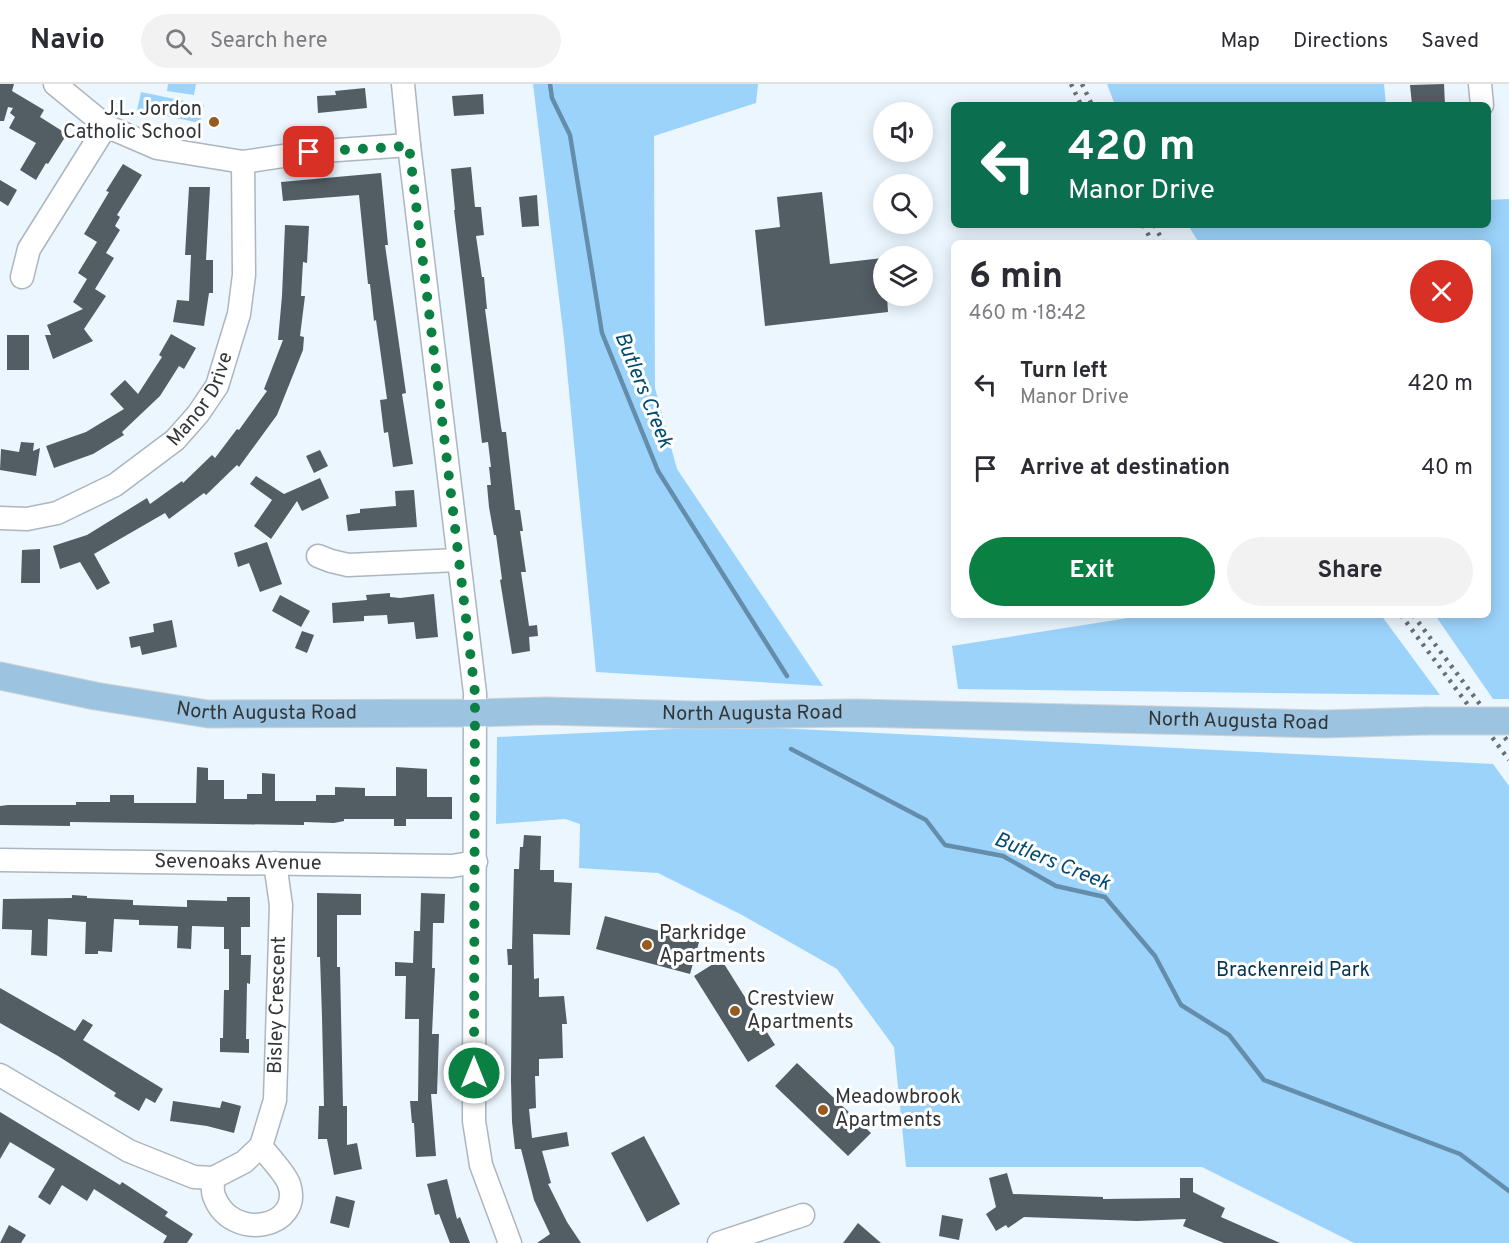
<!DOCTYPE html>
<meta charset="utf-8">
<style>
:root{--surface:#fff;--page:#f2f2f3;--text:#2b2b33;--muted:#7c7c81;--line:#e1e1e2;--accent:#0b8043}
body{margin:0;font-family:Overpass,sans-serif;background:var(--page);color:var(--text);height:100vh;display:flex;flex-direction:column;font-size:22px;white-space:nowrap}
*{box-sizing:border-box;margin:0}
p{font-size:20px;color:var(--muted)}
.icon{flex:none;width:33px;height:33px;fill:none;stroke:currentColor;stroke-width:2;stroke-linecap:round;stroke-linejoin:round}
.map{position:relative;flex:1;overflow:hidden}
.panel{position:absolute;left:951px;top:156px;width:540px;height:378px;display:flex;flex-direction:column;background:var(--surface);border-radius:9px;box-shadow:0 3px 15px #0003}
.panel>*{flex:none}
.hud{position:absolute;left:951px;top:18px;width:540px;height:126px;border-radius:9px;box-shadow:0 3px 15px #0003;background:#0b6e4f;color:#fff;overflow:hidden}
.buttons{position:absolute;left:873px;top:18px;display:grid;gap:12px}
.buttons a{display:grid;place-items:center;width:60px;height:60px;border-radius:50%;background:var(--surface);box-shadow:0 3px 15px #0003;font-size:30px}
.pin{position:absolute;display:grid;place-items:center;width:51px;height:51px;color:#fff;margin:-26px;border-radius:12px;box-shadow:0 3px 9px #0006}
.me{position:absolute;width:66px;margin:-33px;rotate:0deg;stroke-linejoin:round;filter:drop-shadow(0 0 4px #0008)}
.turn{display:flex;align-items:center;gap:21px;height:126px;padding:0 18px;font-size:27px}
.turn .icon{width:78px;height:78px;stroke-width:2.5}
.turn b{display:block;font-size:42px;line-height:51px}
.round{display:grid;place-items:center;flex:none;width:63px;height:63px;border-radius:32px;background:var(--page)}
.head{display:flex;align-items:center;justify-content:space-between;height:102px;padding:0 18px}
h1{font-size:36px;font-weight:700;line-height:45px}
.primary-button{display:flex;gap:12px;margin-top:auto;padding:12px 18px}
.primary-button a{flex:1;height:69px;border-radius:36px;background:var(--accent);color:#fff;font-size:24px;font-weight:700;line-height:69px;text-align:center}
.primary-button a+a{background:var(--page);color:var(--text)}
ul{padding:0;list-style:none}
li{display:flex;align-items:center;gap:18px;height:84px;padding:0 18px}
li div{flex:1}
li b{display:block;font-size:22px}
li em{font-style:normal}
header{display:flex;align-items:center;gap:36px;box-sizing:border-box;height:84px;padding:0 30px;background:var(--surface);border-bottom:2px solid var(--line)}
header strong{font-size:28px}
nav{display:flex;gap:33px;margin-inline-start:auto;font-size:21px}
.search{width:420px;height:54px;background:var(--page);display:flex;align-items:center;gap:15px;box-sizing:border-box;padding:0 21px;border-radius:33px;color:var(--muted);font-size:22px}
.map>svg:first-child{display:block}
</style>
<header>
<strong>Navio</strong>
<div class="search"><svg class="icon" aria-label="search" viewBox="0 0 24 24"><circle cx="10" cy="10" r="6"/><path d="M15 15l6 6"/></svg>Search here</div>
<nav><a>Map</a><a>Directions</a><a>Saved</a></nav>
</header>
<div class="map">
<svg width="1509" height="1159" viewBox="0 0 1509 1159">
<rect width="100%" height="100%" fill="#ebf6ff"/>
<g fill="#9cd3fb">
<polygon points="168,0 196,0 194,11 167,7"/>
<polygon points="533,0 758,0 756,19 654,52 655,304 677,385 823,602 596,588 564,255"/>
<polygon points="1107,0 1384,0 1386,21 1115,21"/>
<polygon points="141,8 204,21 200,39 137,26"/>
<polygon points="1509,115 1509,615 1493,615 1435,531 1488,531 1488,159 1199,159 1188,141 1488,141 1488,116"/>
<polygon points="1147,531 1381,531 1440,611 958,605 952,562"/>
<polygon points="739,642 1493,680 1509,702 1509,1159 1354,1159 1202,1083 906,1083 894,963 837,885 742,831 658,789 579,784 580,740 565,735 496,740 497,653"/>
</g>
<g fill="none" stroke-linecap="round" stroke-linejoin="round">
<g stroke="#638daa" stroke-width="4.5">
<polyline points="550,0 552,14 570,51 602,249 658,387 787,592"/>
<polyline points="791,665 926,736 945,761 1003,772 1056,802 1105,813 1155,872 1181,921 1229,951 1264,996 1460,1070 1509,1107"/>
</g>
</g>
<g fill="#535d64">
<polygon points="0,0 14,0 12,7 44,26 40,33 67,50 48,80 46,79 36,96 20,86 36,59 9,44 15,33 10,29 13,24 8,23 4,37 0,37"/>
<polygon points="1444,0 1445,21 1412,21 1410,1"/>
<polygon points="365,4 367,24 318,29 317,12 336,11 335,7"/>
<polygon points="483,10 484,30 454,32 452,12"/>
<polygon points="123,80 142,91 117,131 120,133 115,142 120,146 106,169 114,174 95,205 106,212 84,245 93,257 53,275 45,251 51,251 47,241 83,225 73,218 87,195 78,189 97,158 84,150 109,108 106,107"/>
<polygon points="471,83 475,123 481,123 483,142 484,151 476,152 482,193 484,193 487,225 485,225 501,343 502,348 506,348 515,426 520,426 523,447 520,447 526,488 521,488 529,542 537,541 538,552 529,553 530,567 512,570 500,496 502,495 496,451 494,451 489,423 487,401 491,401 489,383 491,383 488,358 482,359 454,126 455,126 451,85"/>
<polygon points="381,89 388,161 385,161 406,309 402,310 413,380 393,383 388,348 384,349 380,316 387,315 376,236 374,237 370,200 368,200 359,111 283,117 281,98"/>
<polygon points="0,96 17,106 8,122 0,117"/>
<polygon points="189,103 210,103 206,176 213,176 213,209 209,209 204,242 173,238 177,216 189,217 191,171 185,171"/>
<polygon points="822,108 830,180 883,174 884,212 887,212 888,228 765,242 755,146 780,143 777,113"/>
<polygon points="537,111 539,142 522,143 519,113"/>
<polygon points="285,141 309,142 307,179 303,178 301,212 305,212 300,252 304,253 303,266 277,331 239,383 237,381 206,411 204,409 169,435 165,429 94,470 110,499 97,506 80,478 60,485 53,462 87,451 147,414 150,420 182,397 183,399 212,371 215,374 237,345 239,346 267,307 264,305 283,256 278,256 282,212"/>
<polygon points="171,250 196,264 184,285 179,282 160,312 122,348 124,351 93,370 54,384 46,362 86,348 124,325 110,310 125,296 138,310 162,273 159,271"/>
<rect x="7" y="251" width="22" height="35"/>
<polygon points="21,358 34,359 33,367 40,364 36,392 0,386 1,365 19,368"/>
<polygon points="320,366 328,382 314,389 306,372"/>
<polygon points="256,392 284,410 320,394 329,414 302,427 297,417 271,455 254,442 272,416 250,400"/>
<polygon points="414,406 417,443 348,447 346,431 360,429 360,425 396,422 395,407"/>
<polygon points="267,458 282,500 260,508 249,479 238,483 234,469"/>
<polygon points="40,465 40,499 21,499 22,466"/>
<polygon points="390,509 390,513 400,514 434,510 438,553 416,555 414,538 388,540 387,531 364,532 364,537 333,539 332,519 367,516 366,511"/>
<polygon points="280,511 310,527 301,543 272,527"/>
<polygon points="172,536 177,563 142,571 140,562 131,564 129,553 154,548 153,540"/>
<polygon points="302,547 314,551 307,569 295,564"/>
<polygon points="197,683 208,684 208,696 224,696 224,715 247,715 247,710 262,710 262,689 275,690 275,717 316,717 316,711 335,711 335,703 365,704 365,712 396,712 396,683 427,685 427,713 452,713 452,735 406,735 406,742 394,742 394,735 344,735 344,737 334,739 304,738 304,741 70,738 70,742 0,741 0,722 8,721 76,721 76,718 110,718 110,711 134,711 134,719 196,719"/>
<polygon points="524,751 541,752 540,786 554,786 554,798 572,799 570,851 533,850 534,895 539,894 539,913 564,912 567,940 562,940 563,974 539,975 539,992 535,992 536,1024 529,1025 532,1054 567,1048 569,1062 542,1067 551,1099 548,1100 567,1138 581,1159 537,1159 550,1150 534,1116 521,1065 515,1065 512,1038 511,997 512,881 508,881 507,865 512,865 514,785 519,785 520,763 523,763"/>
<polygon points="317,809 361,810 361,831 337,831 337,883 340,883 343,1022 347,1022 347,1061 357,1059 362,1085 334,1091 327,1055 318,1055 319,1022 324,1022 322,933 320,873 317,873"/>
<polygon points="421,809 445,810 444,839 433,839 432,884 435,884 432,950 439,950 437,1010 431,1010 436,1072 416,1073 414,1039 412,1039 410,1017 418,1017 419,935 405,935 406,892 395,892 395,878 413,879 414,847 420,847"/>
<polygon points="72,811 87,812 87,814 133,816 133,821 187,823 187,816 227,817 227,813 250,813 250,843 241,843 241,871 251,871 250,900 247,899 246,955 249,955 249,969 220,968 220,954 223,954 224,906 229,906 229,865 224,865 224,843 192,842 191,865 177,864 178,842 139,841 139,836 114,835 112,868 98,867 98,870 85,870 86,838 48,835 47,872 31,871 32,846 2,845 3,815 72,814"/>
<polygon points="605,832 699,858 690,890 596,865"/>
<polygon points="721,875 775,961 748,978 694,892"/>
<polygon points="0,904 75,947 83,935 93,941 83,956 163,1005 155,1019 146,1014 139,1027 114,1012 116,1009 58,972 0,939"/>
<polygon points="797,979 871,1049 848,1072 775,1002"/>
<polygon points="173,1017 220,1024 222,1017 241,1022 234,1049 207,1042 170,1037"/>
<polygon points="0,1028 120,1101 122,1098 168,1128 165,1132 193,1150 187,1159 163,1159 167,1152 94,1105 87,1117 62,1101 50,1121 38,1113 55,1085 10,1058 0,1075"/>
<polygon points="644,1052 680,1120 647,1138 611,1069"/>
<polygon points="1007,1089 1013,1110 1103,1113 1103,1115 1180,1114 1180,1094 1193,1094 1193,1108 1225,1124 1221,1133 1280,1159 1224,1159 1183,1142 1186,1135 1137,1137 1024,1133 1008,1144 1006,1141 996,1147 986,1130 996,1123 989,1094"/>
<polygon points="447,1095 457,1135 460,1133 470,1159 450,1159 439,1130 435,1131 427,1100"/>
<polygon points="336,1112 355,1117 349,1144 330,1139"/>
<polygon points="942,1131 963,1135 959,1156 939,1152"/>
<polygon points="858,1139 881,1159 843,1159"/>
<polygon points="9,1141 26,1151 21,1159 0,1159"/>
</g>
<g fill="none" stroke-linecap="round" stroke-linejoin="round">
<defs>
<g id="minor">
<polyline points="55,0 106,42 157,64 243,78 309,68 409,61"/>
<polyline points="403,0 409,61 475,609 474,1037 481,1081 510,1159"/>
<polyline points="1480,0 1482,21"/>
<polyline points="22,193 29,165 106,42"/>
<path id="s1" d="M0,434L27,435L57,429L115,401L175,356L198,330L217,302L239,230L244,191L243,78"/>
<polyline points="318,472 331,477 348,481 458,476"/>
<path id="s2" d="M0,776L452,782L476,778"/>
<path id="s3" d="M0,991L129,1067L194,1093L213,1094L244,1078L261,1062L275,1016L281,821L275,779"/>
<path d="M213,1094C213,1099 212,1107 214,1112C231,1159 304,1144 289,1100C285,1089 268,1072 261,1062"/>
<polyline points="719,1159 803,1131"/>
</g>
<g id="major">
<path id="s4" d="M0,592L95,612L208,630L476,629L546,627L695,631L857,629L1324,640L1425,637"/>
</g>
</defs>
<use href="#minor" stroke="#acb6bf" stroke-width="25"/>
<use href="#major" stroke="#d2d3d3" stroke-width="29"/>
<use href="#minor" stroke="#fff" stroke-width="22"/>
<use href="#major" stroke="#9cc4e0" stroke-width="27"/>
<g stroke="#686e72" stroke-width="4.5" stroke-dasharray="3 6" stroke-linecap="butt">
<polyline points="1071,0 1081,21"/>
<polyline points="1082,0 1092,21"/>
<polyline points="1143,141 1153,159"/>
<polyline points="1154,141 1164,159"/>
<polyline points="1401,531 1509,676"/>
<polyline points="1413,531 1509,659"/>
</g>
<defs>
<polyline id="major-bridge" points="1425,637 1509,637"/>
</defs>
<use href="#major-bridge" stroke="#d2d3d3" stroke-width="29" stroke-linecap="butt"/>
<use href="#major-bridge" stroke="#9cc4e0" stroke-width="27"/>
</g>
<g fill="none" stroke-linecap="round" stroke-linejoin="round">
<polyline stroke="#0b8043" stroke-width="10" stroke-dasharray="0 18" points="309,68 409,62 475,609 474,989"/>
</g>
<g fill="#985b1e" stroke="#fff" stroke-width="2">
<circle cx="214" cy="38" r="6"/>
<circle cx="647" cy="861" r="6"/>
<circle cx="735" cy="927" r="6"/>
<circle cx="823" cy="1026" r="6"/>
</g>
<g text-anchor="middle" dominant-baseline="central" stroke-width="6" stroke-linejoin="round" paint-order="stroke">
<g font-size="20" fill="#323639" stroke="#fff" text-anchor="start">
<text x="202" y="26" text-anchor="end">J.L. Jordon<tspan x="202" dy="23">Catholic School</tspan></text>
<text x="659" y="850">Parkridge<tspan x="659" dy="23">Apartments</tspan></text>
<text x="747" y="916">Crestview<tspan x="747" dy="23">Apartments</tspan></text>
<text x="835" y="1014">Meadowbrook<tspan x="835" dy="23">Apartments</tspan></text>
</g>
<g font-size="20" fill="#323639" stroke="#fff">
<text stroke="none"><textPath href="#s1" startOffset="246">Manor Drive</textPath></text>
<text stroke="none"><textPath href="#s4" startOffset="270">North Augusta Road</textPath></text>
<text stroke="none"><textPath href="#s4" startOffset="756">North Augusta Road</textPath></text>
<text stroke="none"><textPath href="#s4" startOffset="1242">North Augusta Road</textPath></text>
<text stroke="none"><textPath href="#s2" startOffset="238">Sevenoaks Avenue</textPath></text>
<text stroke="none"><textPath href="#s3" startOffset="440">Bisley Crescent</textPath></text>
</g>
<g font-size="20" fill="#053551" stroke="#fff">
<text x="1293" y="887">Brackenreid Park</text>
</g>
<g font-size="21" font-style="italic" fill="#004b72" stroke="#fff">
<text transform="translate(643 306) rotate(68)">Butlers Creek</text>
<text transform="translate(1052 778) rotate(22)">Butlers Creek</text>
</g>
</g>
</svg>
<div class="buttons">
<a><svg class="icon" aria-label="sound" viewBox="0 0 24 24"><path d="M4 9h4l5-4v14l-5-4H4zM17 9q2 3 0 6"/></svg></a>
<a><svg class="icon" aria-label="search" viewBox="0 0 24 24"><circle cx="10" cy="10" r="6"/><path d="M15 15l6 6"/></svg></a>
<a><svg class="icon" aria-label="layers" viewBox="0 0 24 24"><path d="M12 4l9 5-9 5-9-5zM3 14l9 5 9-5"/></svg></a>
</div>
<div class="pin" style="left:309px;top:68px;background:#d93025"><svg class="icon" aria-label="arrive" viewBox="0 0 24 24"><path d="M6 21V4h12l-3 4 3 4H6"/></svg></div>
<svg class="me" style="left:474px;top:989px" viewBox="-20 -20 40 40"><circle r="17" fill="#0b8043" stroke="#fff" stroke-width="3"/><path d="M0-11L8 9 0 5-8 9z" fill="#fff"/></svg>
<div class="hud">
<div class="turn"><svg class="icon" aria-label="left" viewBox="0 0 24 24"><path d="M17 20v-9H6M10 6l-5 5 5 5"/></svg><div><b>420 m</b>Manor Drive</div></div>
</div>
<section class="panel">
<div class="head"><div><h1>6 min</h1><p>460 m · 18:42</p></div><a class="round" style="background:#d93025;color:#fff"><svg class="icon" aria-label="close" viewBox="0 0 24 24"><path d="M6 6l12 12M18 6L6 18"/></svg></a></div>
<ul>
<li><svg class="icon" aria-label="left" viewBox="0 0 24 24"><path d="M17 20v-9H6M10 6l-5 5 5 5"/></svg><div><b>Turn left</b><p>Manor Drive</p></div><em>420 m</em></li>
<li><svg class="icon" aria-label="arrive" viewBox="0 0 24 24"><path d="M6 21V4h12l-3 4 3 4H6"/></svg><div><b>Arrive at destination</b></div><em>40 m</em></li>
</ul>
<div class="primary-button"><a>Exit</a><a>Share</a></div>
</section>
</div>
